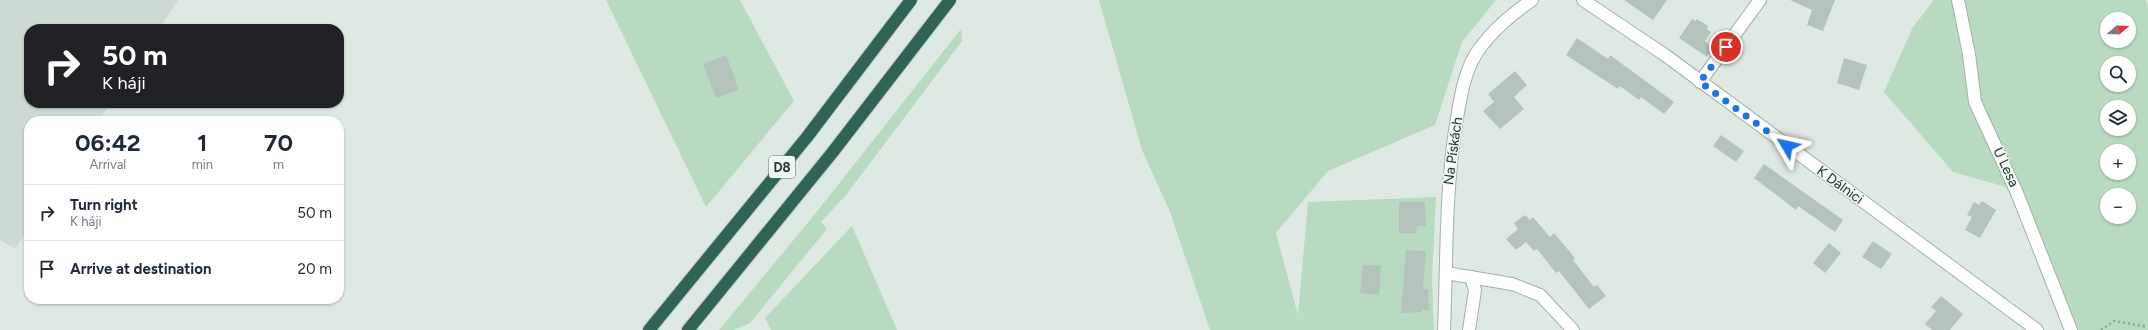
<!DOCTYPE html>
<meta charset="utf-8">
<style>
:root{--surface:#fff;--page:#f6f6f7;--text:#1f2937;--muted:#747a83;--line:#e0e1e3}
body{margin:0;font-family:Figtree,sans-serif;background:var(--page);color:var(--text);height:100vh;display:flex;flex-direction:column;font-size:15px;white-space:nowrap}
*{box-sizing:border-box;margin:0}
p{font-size:13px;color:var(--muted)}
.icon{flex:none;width:22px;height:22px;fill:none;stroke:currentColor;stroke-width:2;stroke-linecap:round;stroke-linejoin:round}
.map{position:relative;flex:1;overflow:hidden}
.drawer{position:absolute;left:24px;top:116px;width:320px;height:188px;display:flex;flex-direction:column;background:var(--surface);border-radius:16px;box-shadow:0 1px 3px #0004}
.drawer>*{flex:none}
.banner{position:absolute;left:24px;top:24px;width:320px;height:84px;border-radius:16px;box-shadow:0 1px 3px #0004;background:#202124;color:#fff;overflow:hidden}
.needle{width:26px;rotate:71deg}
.controls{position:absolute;left:2100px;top:12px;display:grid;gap:8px}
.controls a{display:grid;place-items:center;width:36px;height:36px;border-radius:50%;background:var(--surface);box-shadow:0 1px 3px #0004;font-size:20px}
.pin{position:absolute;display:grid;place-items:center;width:34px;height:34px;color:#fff;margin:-17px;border:2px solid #fff;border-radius:50%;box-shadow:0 1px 4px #0007}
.me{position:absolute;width:44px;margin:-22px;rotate:306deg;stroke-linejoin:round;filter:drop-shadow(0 0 3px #0008)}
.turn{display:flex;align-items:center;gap:14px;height:84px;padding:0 12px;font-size:18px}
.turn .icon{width:52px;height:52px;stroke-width:2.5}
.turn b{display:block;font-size:28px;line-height:34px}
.eta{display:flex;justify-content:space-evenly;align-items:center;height:68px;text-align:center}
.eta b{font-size:24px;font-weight:700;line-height:28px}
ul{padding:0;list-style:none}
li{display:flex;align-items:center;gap:12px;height:56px;padding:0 12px;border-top:1px solid var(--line)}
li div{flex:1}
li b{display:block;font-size:15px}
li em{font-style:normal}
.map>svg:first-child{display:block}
</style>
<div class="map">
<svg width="2148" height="330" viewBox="0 0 2148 330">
<rect width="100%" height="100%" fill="#dfe9e4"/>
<polygon fill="#cdd9d3" points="0,0 178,0 159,29 29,29 29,103 110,103 99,121 29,121 29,228 15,249 0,240"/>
<g fill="#b8dac0" fill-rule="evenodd">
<polygon points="606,0 740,0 794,101 706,207"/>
<polygon points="1099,0 1496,0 1462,42 1435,125 1328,171 1276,233 1298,315 1308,202 1436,197 1432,279 1434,330 1210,330 1170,212 1142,150"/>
<path d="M1934,0H2146L2148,6V330H2079L2006,187L1953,172L1884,92L1913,27ZM2107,19H2129V41H2107ZM2107,63H2129V85H2107ZM2107,107H2129V129H2107ZM2107,151H2129V173H2107ZM2107,195H2129V217H2107Z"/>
<polygon points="961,29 962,41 846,195 821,222 827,229 750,323 734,330 719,330 815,214"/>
<polygon points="852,226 897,330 771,330 765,318"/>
</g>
<g fill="#b4c4bd">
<polygon points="1624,0 1667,0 1653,20"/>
<polygon points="1790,0 1835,0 1823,31 1807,25 1812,10"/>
<polygon points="1692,19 1695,21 1697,19 1708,26 1707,29 1711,32 1705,41 1714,47 1707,57 1679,38"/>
<polygon points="1577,38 1608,59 1610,55 1674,102 1664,114 1641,97 1639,100 1620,86 1618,89 1566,55"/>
<polygon points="726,55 739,90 716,98 703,64"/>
<polygon points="1844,58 1867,65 1859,90 1837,83"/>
<polygon points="1515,71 1527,85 1514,97 1524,109 1500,129 1483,111 1494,102 1488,94"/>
<polygon points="1721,135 1744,151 1736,162 1713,146"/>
<polygon points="1764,164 1843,220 1835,232 1798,206 1796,210 1754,178"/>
<polygon points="1982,201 1996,210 1980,238 1965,230 1972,217 1967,215 1974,202 1979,205"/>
<polygon points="1399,202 1425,202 1426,226 1417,226 1416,233 1399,233"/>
<polygon points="1525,215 1530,220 1533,217 1550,237 1554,233 1575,258 1573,260 1594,287 1597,285 1606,296 1589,309 1559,271 1556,273 1537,249 1534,251 1526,242 1516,250 1506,239 1518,229 1514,223"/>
<polygon points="1873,241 1892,254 1881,269 1862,257"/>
<polygon points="1829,243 1841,253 1825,273 1813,263"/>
<polygon points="1406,250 1426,251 1423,289 1428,289 1429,310 1422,310 1422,312 1401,313"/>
<polygon points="1363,265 1381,265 1379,295 1360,293"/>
<polygon points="1941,296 1963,314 1950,330 1932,330 1925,324 1936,311 1931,307"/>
</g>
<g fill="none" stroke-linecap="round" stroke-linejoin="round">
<defs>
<g id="street">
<polyline points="1583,0 1665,55 2037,330"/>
<polyline points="1958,0 1969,54 1975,102 2017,193 2071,330"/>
<polyline points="1700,82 1760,0"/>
<polyline points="1446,273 1512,284 1540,295 1573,330"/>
<path d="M1444,330C1447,260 1445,193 1456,124C1460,101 1463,75 1476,54C1489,33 1512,14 1532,0"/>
<polyline points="1469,330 1475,290 1471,277"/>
</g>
<g id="highway">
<polyline points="649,330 807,137 911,0"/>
<polyline points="688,330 832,153 950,0"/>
</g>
</defs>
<use href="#street" stroke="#a2b0ab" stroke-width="14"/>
<use href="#highway" stroke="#bcc3c1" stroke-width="14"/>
<polyline stroke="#80ab9c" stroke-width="2.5" stroke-dasharray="2 3" stroke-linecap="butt" points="2101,330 2114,321 2148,327"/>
<use href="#street" stroke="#fff" stroke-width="12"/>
<use href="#highway" stroke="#2e6356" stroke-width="12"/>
</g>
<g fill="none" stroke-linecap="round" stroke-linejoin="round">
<polyline stroke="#1a73e8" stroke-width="7" stroke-dasharray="0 12.6" points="1726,47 1700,82 1787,146"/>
</g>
<g text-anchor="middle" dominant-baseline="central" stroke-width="3" stroke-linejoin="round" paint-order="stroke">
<rect fill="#eff6f2" stroke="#5f716b" stroke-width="1" x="769" y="156" width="26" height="22" rx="3"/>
<g font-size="13" font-weight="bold" fill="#213831">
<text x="782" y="167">D8</text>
</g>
<g font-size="14" fill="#213831" stroke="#eff6f2">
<text transform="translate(1453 151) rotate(-82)">Na Pískách</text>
<text transform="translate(2006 167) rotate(65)">U Lesa</text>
<text transform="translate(1840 185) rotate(36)">K Dálnici</text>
</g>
</g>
</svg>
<div class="controls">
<a><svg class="needle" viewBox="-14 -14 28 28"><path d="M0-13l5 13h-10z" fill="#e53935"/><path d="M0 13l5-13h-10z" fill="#747a83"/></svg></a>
<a><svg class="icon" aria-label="search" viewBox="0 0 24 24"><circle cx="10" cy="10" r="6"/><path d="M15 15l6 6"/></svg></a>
<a><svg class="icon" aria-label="layers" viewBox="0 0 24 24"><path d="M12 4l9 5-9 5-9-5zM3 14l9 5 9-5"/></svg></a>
<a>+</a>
<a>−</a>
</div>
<div class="pin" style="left:1726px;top:47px;background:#d93025"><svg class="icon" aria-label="arrive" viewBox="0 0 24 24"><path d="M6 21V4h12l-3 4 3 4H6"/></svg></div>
<svg class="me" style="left:1787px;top:146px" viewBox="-20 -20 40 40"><path d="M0-17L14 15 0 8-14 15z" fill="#1a73e8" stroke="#fff" stroke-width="4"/></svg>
<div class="banner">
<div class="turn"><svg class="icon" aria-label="right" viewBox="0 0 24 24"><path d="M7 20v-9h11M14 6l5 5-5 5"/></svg><div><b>50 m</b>K háji</div></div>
</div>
<section class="drawer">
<div class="eta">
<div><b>06:42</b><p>Arrival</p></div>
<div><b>1</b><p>min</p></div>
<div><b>70</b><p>m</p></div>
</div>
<ul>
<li><svg class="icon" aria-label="right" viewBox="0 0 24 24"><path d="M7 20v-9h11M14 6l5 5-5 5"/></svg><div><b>Turn right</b><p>K háji</p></div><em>50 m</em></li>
<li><svg class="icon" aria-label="arrive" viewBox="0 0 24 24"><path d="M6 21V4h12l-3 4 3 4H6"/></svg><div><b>Arrive at destination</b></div><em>20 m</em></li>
</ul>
</section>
</div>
